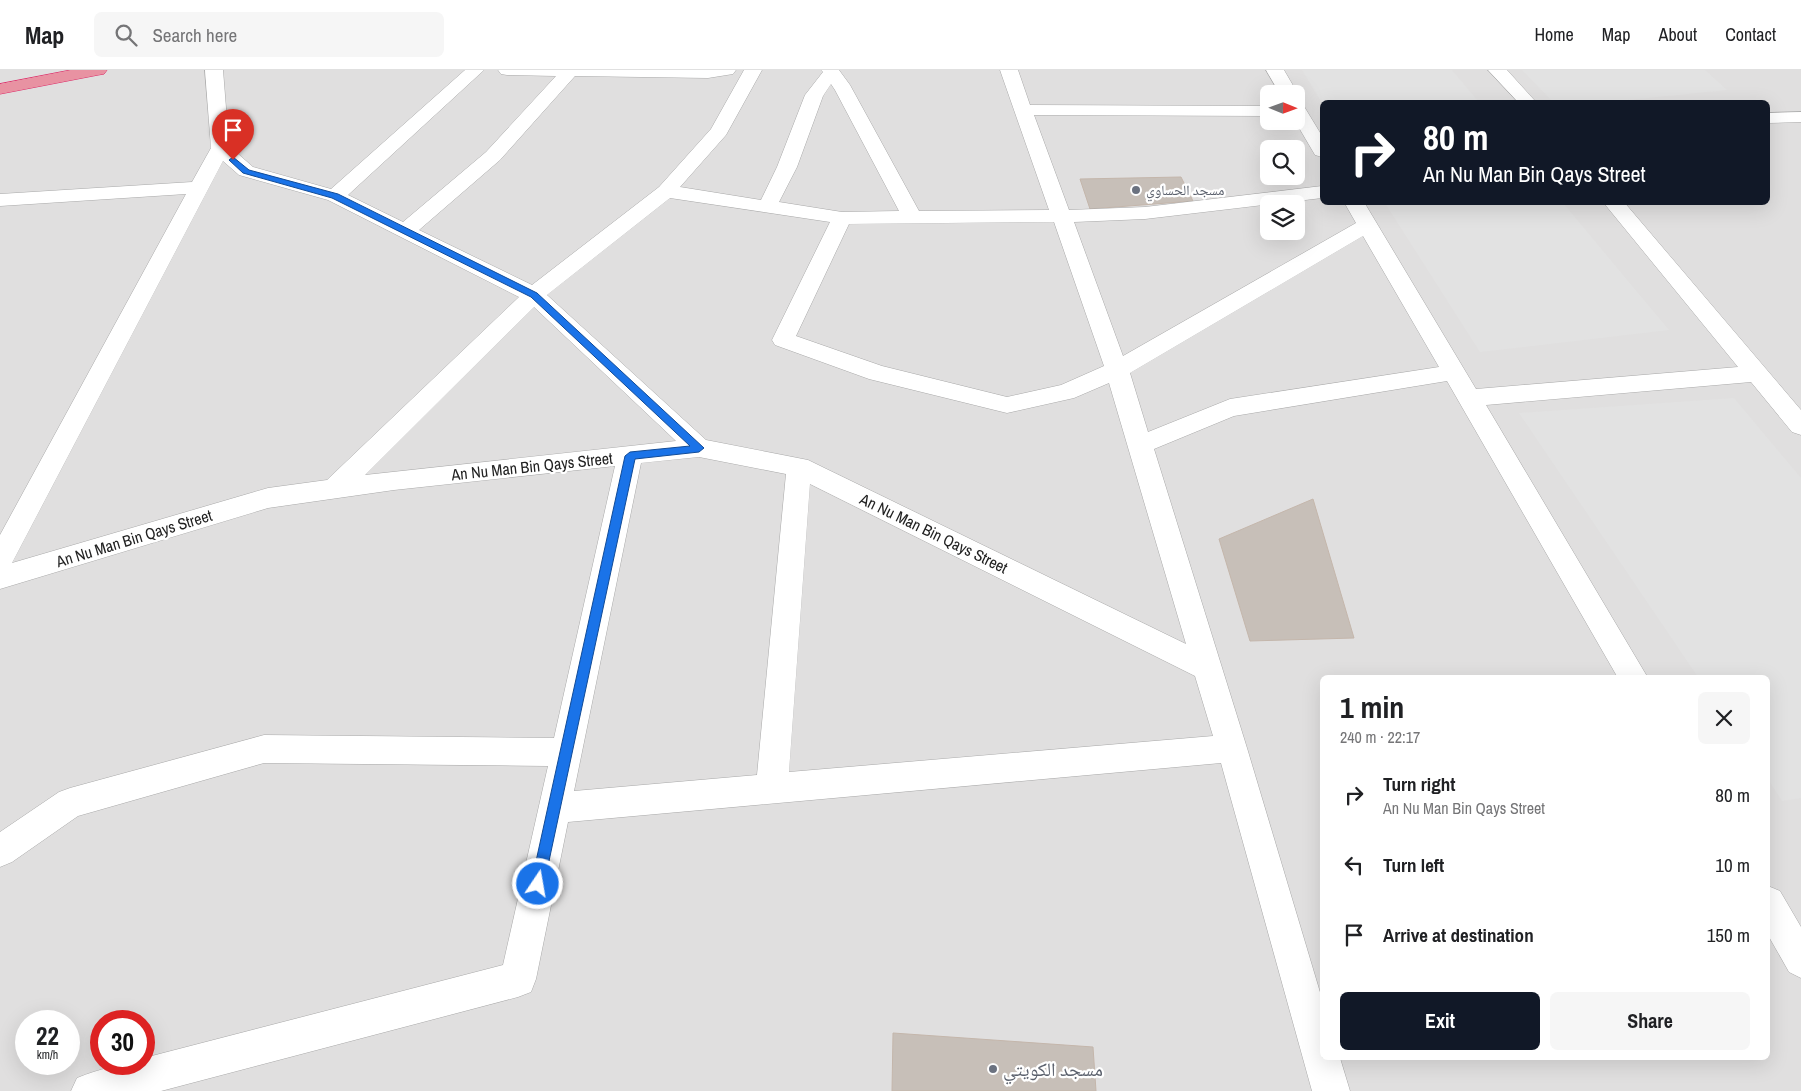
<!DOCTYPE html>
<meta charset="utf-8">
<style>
:root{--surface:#fff;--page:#f6f6f6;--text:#202124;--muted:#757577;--line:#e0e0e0;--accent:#111827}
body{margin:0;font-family:"Archivo Narrow","Noto Naskh Arabic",sans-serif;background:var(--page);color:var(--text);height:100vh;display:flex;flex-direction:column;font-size:19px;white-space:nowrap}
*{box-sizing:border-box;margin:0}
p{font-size:16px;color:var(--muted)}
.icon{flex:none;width:28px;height:28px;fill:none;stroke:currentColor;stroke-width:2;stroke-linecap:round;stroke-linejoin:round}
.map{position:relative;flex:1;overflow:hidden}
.details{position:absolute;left:1320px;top:605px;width:450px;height:385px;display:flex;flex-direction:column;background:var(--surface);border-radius:8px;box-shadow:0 5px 20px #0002}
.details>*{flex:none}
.top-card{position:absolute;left:1320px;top:30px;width:450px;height:105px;border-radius:8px;box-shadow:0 5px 20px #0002;background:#111827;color:#fff;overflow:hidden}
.needle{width:32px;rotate:91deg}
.controls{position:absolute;left:1260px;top:15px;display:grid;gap:10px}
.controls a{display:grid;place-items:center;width:45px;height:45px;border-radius:8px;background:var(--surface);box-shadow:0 5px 20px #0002;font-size:25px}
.speed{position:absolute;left:15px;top:940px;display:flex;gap:10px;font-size:25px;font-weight:700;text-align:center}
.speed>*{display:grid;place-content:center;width:65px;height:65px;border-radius:50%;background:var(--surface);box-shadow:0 5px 20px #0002;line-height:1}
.speed small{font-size:12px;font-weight:400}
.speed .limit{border:8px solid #d22;background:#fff;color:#111}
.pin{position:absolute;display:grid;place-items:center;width:42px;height:42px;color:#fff;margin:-51px -21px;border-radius:50% 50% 50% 0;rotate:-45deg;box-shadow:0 0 5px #0007}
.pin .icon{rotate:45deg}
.me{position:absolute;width:55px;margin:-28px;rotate:12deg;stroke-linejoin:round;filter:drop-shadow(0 0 4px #0008)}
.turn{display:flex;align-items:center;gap:18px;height:105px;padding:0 20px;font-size:22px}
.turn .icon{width:65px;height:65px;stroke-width:2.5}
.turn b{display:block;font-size:35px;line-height:42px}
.round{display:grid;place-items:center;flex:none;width:52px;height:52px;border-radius:8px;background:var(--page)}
.summary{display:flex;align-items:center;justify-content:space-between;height:85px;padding:0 20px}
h1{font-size:30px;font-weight:800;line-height:38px}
.button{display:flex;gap:10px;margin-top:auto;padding:10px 20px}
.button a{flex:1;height:58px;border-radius:8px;background:var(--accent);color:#fff;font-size:20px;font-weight:800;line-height:58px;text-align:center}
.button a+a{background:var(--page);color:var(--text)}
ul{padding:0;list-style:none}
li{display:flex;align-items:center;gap:15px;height:70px;padding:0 20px}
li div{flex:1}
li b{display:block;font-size:19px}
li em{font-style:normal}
header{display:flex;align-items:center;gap:30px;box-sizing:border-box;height:70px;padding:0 25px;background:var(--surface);border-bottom:1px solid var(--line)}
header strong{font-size:24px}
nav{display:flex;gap:28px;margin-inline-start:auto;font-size:18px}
.search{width:350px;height:45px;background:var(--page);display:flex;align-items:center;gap:12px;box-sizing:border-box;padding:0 18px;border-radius:8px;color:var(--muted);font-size:19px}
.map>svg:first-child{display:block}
</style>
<header>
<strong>Map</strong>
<div class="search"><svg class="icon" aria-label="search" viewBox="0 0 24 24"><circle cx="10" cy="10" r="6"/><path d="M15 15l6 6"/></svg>Search here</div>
<nav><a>Home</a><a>Map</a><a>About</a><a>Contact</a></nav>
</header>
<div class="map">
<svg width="1801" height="1021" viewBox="0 0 1801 1021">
<rect width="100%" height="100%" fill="#f2efe9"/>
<path fill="#e0dfdf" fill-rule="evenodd" d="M0,0H1801V1021H0ZM1269,24H1296V51H1269ZM1322,32H1768V132H1322ZM1269,79H1296V106H1269ZM1269,134H1296V161H1269ZM1322,608H1768V988H1322ZM26,951H69V994H26ZM101,951H144V994H101Z"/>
<g fill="#e2e2e2">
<polygon points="1302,0 1452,0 1479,32 1322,33"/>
<polygon points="1522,0 1705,0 1727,20 1608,32 1553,32"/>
<polygon points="1385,133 1563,133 1669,260 1480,282"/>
<polygon points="1734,328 1801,408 1801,728 1782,731 1768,709 1768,608 1698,607 1519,343"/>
</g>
<g fill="#c7bfb8" stroke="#c4b6ab">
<polygon points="1181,107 1193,131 1090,139 1080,109"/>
<polygon points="1313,429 1354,568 1250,571 1219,469"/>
<polygon points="893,963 1093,977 1096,1021 892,1021"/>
</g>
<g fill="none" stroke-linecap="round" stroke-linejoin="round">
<defs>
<g id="street">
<path d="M205,0H223L229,76L253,97L331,119L465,0H484L348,125L403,152L486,82L556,6L507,5L501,4L498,0H736L733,4L708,8L575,6L500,90L419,160L532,215L659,117L711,59L744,0H762L726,65L680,117L761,130L777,97L805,25L823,2L821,0H839L850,15L919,141L1049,140L1000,0H1018L1030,35L1269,36V46L1034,45L1069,140L1145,137L1322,116V128L1145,149L1074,152L1123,286L1356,153L1344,132H1364L1476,319L1738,297L1603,132H1624L1801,340V365L1792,362L1751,312L1486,335L1648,608H1618L1447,311L1234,346L1154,379L1247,678L1322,929V988H1340L1350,1021H1312L1221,693L568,752L536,909L531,922L518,927L161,1021H71L77,1008C99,999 120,994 144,994V988L503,895L548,696L264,693L78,746L12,792L0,797V762L59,722L70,718L264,665L554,668L615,396L394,420L268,438L0,519V465L186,124L0,136V124L192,112L211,78ZM831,14L835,20L899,141L842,142L779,132L797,97L823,26ZM223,91L239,105L328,130L519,227L327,410L268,418L12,493ZM670,128L830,152L772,270L775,275L869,309L1007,343L1074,328L1109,313L1186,574L808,390L706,370L547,225ZM1054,152L1104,296L1061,315L1007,327L882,296L796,266L849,154ZM1363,166L1439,297L1230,329L1148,362L1130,303ZM534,237L676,371L365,405ZM699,387L786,404L757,705L574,721L641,393ZM810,414L1195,606L1213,666L789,702Z"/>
<polygon points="1266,0 1284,0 1298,24 1296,26 1296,24 1280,24"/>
<polygon points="1488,0 1507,0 1536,32 1518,32"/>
<polygon points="1296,32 1302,33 1322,66 1322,87 1315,85 1295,51"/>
<polygon points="1801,42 1801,52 1768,53 1768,43"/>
<polygon points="1768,816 1780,821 1801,857 1801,908 1789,902 1768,865"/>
</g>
<polygon id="highway" points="71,0 107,0 104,4 98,5 0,24 0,14"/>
</defs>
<use href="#street" stroke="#a9a9a9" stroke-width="1"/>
<use href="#highway" stroke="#dc2a67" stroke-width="1"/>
<use href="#street" fill="#fff" fill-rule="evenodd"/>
<use href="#highway" fill="#e892a2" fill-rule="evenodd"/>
</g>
<polygon fill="#1a73e8" stroke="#114b97" points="233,87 249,100 338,124 537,223 704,378 699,382 635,389 543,819 538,821 533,819 531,814 625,386 630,382 690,376 531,227 332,128 243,103 229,90"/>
<g fill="#6b7280" stroke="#fff" stroke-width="2">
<circle cx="1136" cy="120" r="5"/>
<circle cx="993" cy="999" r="5"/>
</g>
<g text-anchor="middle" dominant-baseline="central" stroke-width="4.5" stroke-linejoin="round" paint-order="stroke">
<g font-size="14" fill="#5b616d" stroke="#fff" text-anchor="start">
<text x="1146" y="120">مسجد الحساوي</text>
</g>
<g font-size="16" fill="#222" stroke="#fff">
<text transform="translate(532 396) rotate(-6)">An Nu Man Bin Qays Street</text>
<text transform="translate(934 463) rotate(26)">An Nu Man Bin Qays Street</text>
<text transform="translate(134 468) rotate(-17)">An Nu Man Bin Qays Street</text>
</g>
<g font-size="19" fill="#5b616d" stroke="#fff" text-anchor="start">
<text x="1003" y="999">مسجد الكويتي</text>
</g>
</g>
</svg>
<div class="controls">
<a><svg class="needle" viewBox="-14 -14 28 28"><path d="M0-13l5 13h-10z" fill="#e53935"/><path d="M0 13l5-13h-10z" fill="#757577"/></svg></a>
<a><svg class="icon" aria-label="search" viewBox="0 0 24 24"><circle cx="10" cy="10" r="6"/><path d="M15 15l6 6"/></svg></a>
<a><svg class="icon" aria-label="layers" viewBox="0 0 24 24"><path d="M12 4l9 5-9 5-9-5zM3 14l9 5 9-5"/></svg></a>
</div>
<div class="speed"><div>22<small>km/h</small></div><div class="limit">30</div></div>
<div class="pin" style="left:233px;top:90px;background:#d93025"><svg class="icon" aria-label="arrive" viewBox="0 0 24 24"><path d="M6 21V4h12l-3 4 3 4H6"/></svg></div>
<svg class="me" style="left:538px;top:814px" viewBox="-20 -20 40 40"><circle r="17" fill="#1a73e8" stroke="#fff" stroke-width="3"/><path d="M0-11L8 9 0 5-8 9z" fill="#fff"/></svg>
<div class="top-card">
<div class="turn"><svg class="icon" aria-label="right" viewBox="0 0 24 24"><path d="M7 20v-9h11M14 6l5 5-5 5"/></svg><div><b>80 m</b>An Nu Man Bin Qays Street</div></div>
</div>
<section class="details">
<div class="summary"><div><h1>1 min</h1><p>240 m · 22:17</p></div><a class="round"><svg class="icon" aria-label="close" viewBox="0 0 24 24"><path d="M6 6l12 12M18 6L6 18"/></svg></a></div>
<ul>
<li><svg class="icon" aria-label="right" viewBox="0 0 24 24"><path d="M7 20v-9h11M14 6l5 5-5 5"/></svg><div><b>Turn right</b><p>An Nu Man Bin Qays Street</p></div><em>80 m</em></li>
<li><svg class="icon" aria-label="left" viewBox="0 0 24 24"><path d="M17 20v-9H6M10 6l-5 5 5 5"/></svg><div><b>Turn left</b></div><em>10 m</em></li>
<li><svg class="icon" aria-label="arrive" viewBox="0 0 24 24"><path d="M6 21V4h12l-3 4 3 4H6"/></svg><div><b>Arrive at destination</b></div><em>150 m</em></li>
</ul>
<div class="button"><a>Exit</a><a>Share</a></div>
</section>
</div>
